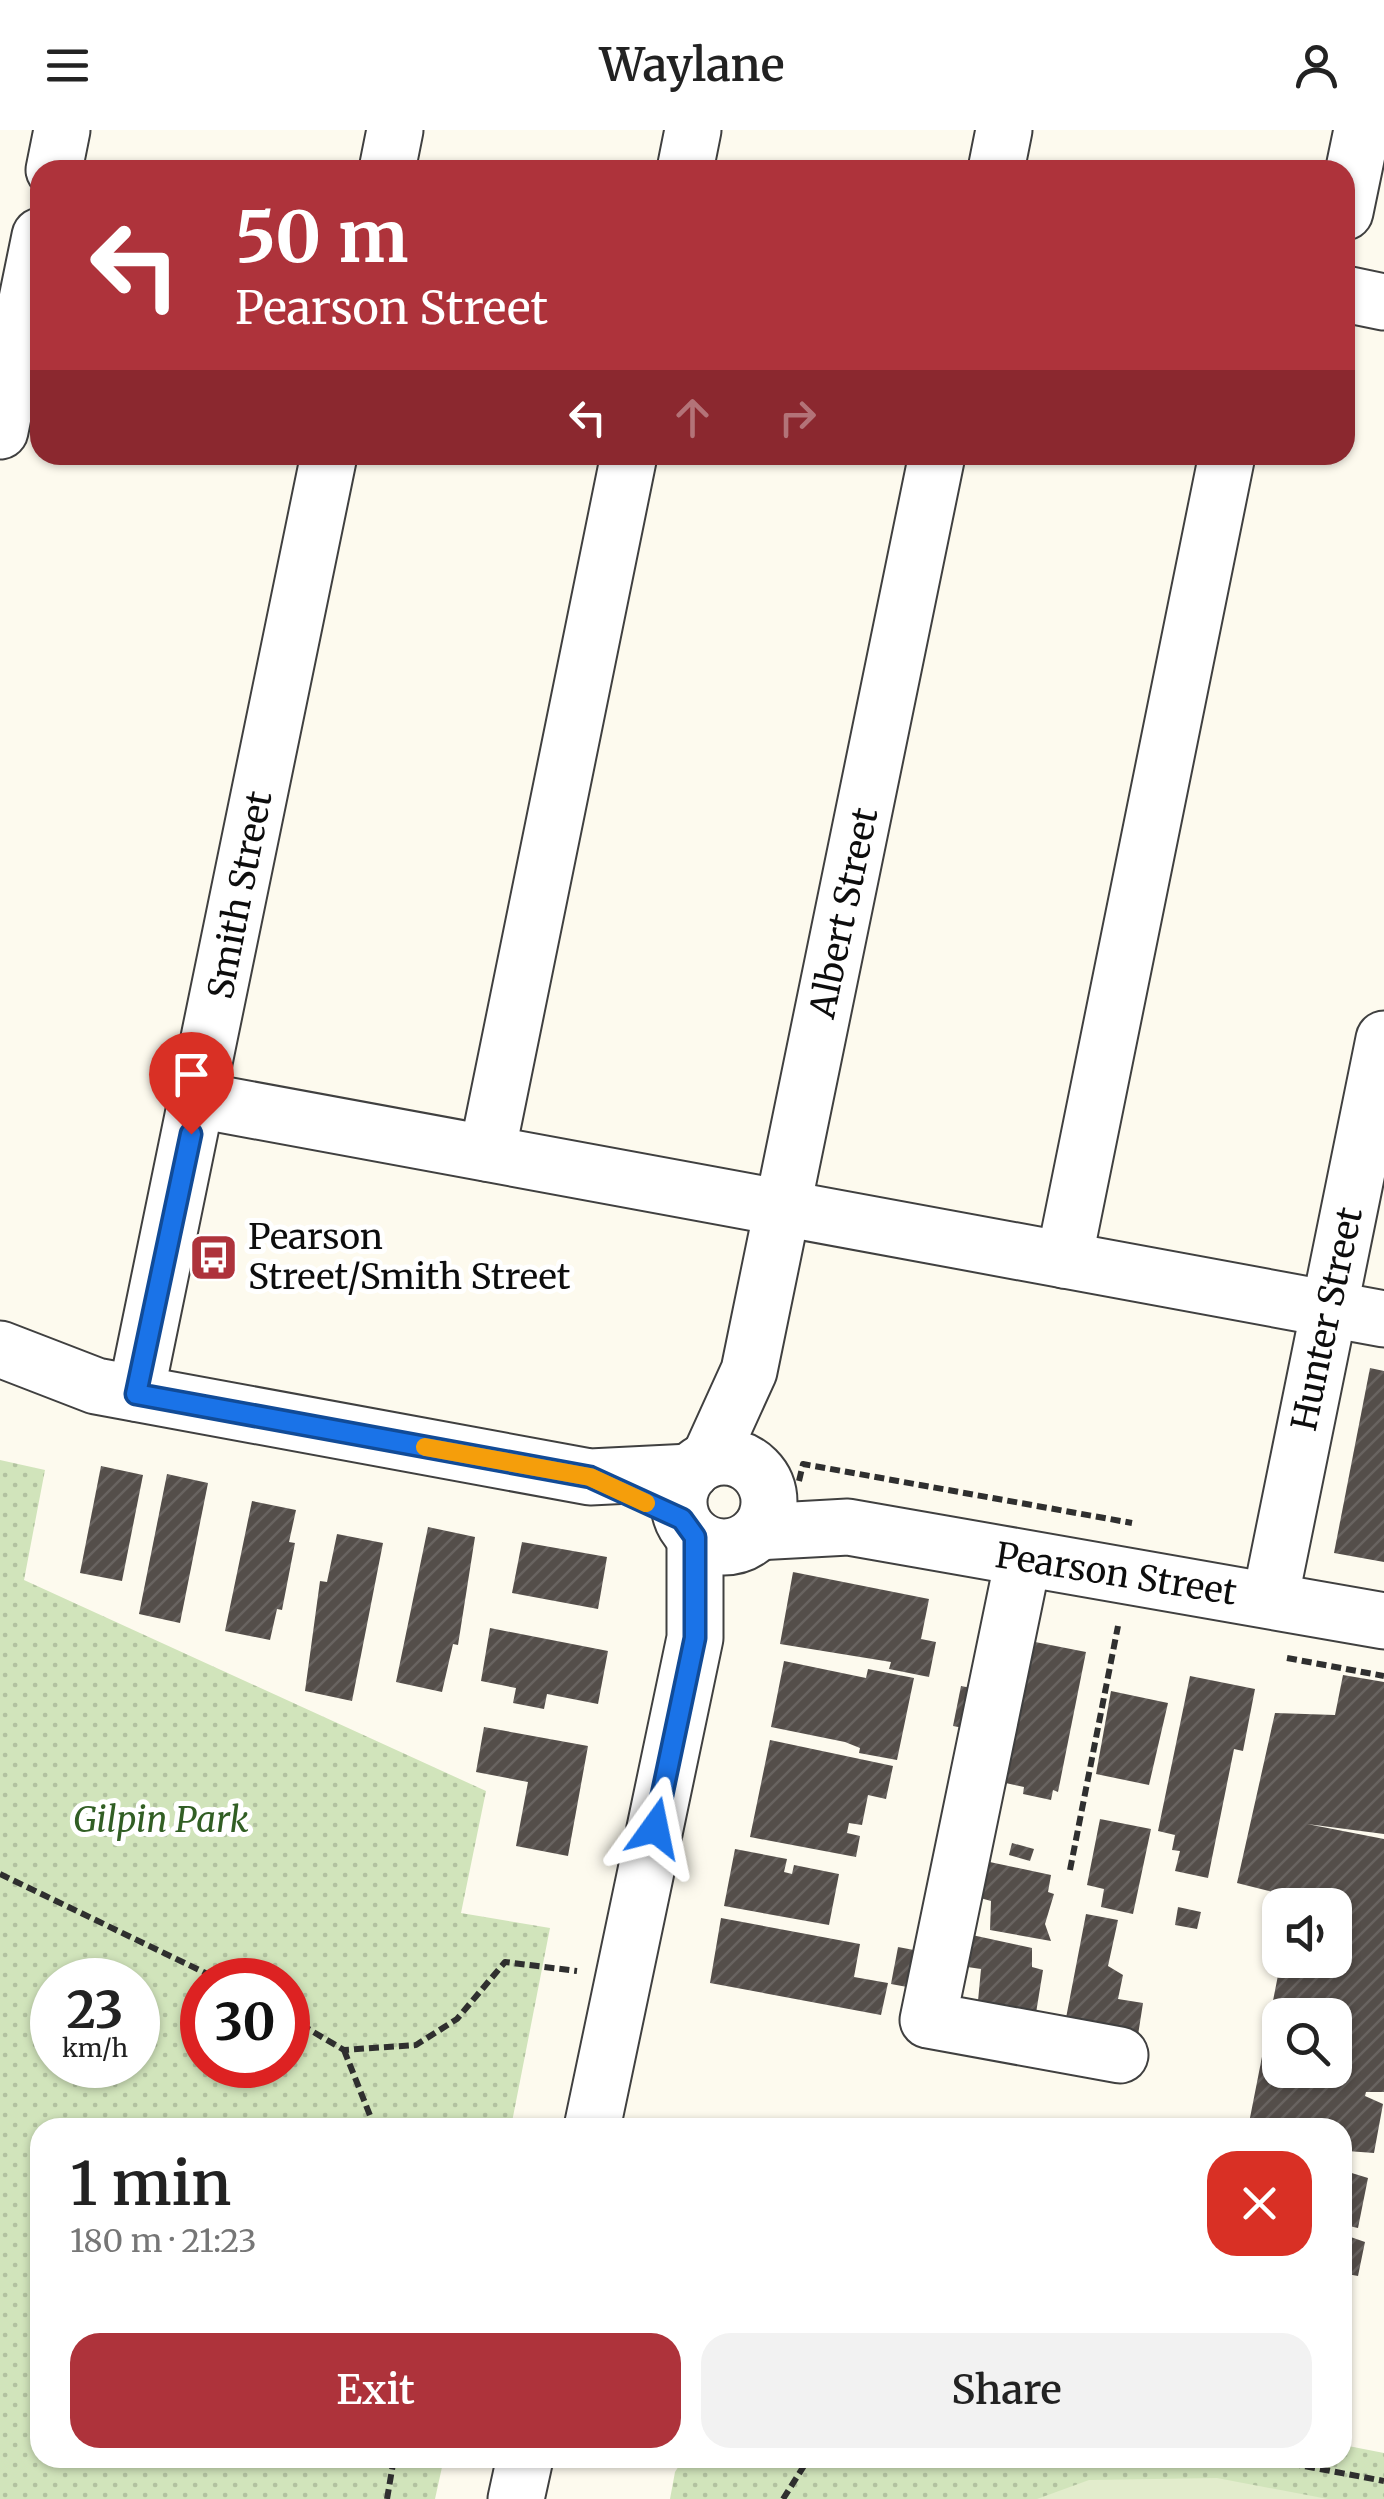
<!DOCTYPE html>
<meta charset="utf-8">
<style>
:root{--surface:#fff;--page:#f2f2f2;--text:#222;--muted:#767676;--accent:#ae333b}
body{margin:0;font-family:Merriweather,serif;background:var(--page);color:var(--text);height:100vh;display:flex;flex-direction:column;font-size:38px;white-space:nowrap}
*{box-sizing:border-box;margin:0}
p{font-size:32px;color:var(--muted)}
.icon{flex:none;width:55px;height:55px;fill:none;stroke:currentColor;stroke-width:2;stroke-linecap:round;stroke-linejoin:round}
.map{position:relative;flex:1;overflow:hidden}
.side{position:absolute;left:30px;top:1988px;width:1322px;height:350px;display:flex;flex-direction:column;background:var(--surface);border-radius:30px;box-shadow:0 2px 8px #0004}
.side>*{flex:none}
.hud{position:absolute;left:30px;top:30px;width:1325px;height:305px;border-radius:30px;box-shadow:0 2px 8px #0004;background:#ae333b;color:#fff;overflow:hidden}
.tools{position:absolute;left:1262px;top:1758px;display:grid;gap:20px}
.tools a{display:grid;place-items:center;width:90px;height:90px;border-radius:20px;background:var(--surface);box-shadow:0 2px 8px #0004;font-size:50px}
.speed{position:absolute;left:30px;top:1828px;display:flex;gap:20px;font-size:50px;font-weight:700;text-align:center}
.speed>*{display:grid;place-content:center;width:130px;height:130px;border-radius:50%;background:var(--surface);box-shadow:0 2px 8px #0004;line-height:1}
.speed small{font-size:25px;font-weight:400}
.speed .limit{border:15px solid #d22;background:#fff;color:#111}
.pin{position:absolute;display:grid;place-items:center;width:85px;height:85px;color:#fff;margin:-102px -42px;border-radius:50% 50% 50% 0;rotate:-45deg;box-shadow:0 0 10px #0007}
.pin .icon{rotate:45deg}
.me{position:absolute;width:110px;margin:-55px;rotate:12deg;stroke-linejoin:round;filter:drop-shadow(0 0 8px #0008)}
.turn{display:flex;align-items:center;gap:35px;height:210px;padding:0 40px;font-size:45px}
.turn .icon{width:130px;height:130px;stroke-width:2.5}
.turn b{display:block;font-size:70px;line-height:85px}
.lanes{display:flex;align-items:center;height:95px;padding:0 40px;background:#0003;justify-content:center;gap:50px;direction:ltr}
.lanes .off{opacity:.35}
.round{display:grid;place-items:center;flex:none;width:105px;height:105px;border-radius:30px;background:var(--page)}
.head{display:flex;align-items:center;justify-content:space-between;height:170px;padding:0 40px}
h1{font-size:60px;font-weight:600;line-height:75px}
.button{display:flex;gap:20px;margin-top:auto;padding:20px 40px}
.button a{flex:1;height:115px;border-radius:30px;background:var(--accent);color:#fff;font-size:40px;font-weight:600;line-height:115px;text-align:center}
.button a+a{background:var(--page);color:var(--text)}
header{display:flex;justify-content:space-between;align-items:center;height:130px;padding:0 40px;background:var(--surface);font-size:45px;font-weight:600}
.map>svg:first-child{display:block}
</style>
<header><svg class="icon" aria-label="menu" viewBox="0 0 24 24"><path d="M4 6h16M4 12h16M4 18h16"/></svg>Waylane<svg class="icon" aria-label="person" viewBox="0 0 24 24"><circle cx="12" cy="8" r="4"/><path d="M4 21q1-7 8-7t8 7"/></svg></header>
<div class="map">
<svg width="1384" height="2369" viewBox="0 0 1384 2369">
<defs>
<pattern id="park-dots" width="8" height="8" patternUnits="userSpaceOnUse" patternTransform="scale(2.5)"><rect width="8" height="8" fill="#d1e4bb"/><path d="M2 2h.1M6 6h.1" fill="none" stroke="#b2c2a0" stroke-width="1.8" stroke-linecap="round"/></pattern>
<pattern id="building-hatch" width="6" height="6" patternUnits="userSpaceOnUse" patternTransform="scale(2.5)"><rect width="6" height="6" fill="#544e4a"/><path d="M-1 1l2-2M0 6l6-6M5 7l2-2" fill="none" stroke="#686360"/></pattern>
</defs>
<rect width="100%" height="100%" fill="#fdfaee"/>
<g fill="url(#park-dots)" fill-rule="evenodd">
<path d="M0,1330L45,1340L24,1450L486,1661L461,1783L550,1798L511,1997L40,1998V2328H444L435,2369H0ZM52,1850H138V1935H52ZM202,1850H288V1935H202Z"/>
<polygon points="1343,2315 1384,2323 1384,2369 670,2369 675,2342 684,2328 1342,2328"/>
</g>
<polygon fill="#e2eccc" points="1217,2348 1328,2369 1037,2369 1089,2350"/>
<g fill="url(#building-hatch)" fill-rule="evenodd">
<polygon points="1370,1238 1384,1241 1384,1432 1334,1423"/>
<polygon points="101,1336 143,1345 122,1451 80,1443"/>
<polygon points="167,1344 208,1353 180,1493 139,1484"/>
<polygon points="252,1371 296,1380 289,1412 295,1413 282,1480 277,1479 270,1510 225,1501"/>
<polygon points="428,1397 475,1407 458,1515 453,1514 442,1562 396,1552"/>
<polygon points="337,1404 383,1413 352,1571 305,1561 320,1451 327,1452"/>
<polygon points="522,1412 607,1427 598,1479 512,1463"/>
<polygon points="793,1442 929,1469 921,1509 936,1512 929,1547 889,1539 891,1532 780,1514"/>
<polygon points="490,1498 608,1521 598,1574 547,1564 544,1579 513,1573 516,1558 481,1551"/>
<polygon points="1020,1509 1086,1522 1058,1662 1053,1660 1051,1670 1023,1664 1024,1657 992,1650"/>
<polygon points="784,1531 866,1548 868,1539 914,1548 897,1630 859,1623 860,1618 845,1612 771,1597"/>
<path d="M1343,1545L1384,1552V1704L1307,1694L1384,1709V1962H1366L1365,1966L1383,1974L1374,2023L1347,2021L1344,2037L1342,1998H1248L1281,1830H1335V1775H1291L1293,1767L1237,1753L1275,1583L1335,1585ZM1280,1885H1335V1940H1280Z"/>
<polygon points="1190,1546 1255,1559 1243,1621 1234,1619 1208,1748 1175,1741 1180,1721 1172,1720 1175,1705 1158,1701"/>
<polygon points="961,1556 987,1561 979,1601 953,1596"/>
<polygon points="1111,1561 1168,1573 1149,1655 1096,1644"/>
<polygon points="484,1597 588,1616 568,1726 516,1716 528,1652 476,1642"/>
<polygon points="770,1610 893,1636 886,1669 868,1665 862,1695 849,1693 847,1703 860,1706 856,1727 750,1707"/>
<polygon points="1100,1689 1151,1699 1133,1784 1101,1777 1104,1759 1087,1755"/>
<polygon points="1012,1713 1034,1719 1030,1731 1009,1725"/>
<polygon points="735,1719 787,1729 784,1742 792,1744 794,1735 839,1744 829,1795 724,1776"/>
<polygon points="985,1731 1051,1745 1048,1762 1054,1764 1045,1794 1051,1811 990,1800 991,1771 966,1764"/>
<polygon points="1178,1777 1201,1782 1197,1799 1175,1795"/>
<polygon points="1086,1784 1118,1790 1108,1836 1123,1845 1118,1869 1143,1873 1136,1918 1066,1888"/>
<polygon points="721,1788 860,1814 854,1847 888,1853 881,1885 710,1853"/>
<polygon points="972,1805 1032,1818 1032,1837 1043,1840 1036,1883 978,1871 981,1839 954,1835"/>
<polygon points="898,1817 935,1824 918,1859 891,1854"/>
<polygon points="1342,2040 1368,2048 1358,2098 1349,2096 1348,2100 1342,2099"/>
<polygon points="1342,2104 1365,2112 1358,2146 1347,2144 1344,2156"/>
</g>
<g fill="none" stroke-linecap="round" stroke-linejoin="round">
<defs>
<g id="minor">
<polyline points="54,40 62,0"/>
<polyline points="387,40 395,0"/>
<polyline points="685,40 693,0"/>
<polyline points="996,40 1004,0"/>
<polyline points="1345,82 1362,0"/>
<polyline points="1345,164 1384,172"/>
<polyline points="0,301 40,106"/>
<polyline points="198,970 1384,1189"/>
<polyline points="487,1023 629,325"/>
<polyline points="1064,1130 1227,325"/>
<polyline points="0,1219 96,1256 590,1347 691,1342"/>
<polyline points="136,1263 329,325"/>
<circle cx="724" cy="1372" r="45"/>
<polyline points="709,1329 749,1241 937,325"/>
<polyline points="758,1402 848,1397 1384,1491"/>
<polyline points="1023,1430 928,1890 1120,1925"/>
<polyline points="1270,1470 1384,909"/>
<polyline points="592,1998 695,1508 695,1407"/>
<polyline points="516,2369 525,2328"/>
</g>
</defs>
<use href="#minor" stroke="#404040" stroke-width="59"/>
<g stroke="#2f2f2f" stroke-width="6" stroke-dasharray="10 5" stroke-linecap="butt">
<polyline points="799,1351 803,1334 1132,1393"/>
<polyline points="1287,1528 1384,1546"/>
<polyline points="1070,1740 1118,1496"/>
<polyline points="0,1744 220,1850"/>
<polyline points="288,1887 344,1920 416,1915 457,1889 505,1832 577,1841"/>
<polyline points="344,1920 375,1998"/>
<polyline points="1261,2328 1384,2351"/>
<polyline points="387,2369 394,2328"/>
<polyline points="783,2369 809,2328"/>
</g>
<use href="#minor" stroke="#fff" stroke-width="55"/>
</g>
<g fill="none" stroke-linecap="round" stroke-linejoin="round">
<defs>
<polyline id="route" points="191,1004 136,1264 590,1347 682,1389 695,1407 695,1508 655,1698"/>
</defs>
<use href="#route" stroke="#114b97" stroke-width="25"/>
<use href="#route" stroke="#1a73e8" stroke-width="18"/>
<polyline stroke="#f59e0b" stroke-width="18" points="425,1317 590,1347 646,1373"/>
</g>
<defs>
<symbol id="bus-square" viewBox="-11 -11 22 22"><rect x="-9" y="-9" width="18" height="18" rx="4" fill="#ae333b" stroke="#fff"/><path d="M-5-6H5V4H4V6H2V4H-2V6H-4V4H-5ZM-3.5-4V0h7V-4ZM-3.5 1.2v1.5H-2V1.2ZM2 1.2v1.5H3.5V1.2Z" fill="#fff"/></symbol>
</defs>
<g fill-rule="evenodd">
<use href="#bus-square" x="186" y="1100" width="55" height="55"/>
</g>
<g text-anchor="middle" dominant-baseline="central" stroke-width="10" stroke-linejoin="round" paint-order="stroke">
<g font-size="35" fill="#0d0d0d" stroke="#fff">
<text transform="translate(240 765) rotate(-79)">Smith Street</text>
<text transform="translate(844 783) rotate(-78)">Albert Street</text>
<text transform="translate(1327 1189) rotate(-78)">Hunter Street</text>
<text transform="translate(1116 1444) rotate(9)">Pearson Street</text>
</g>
<g font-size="35" fill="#0d0d0d" stroke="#fff" text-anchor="start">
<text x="248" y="1107">Pearson<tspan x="248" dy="40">Street/Smith Street</tspan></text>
</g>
<g font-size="35" font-style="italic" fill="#315e24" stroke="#fff">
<text x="161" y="1690">Gilpin Park</text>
</g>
</g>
</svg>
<div class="tools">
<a><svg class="icon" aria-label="sound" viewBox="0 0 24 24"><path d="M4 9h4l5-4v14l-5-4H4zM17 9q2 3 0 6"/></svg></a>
<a><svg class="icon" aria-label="search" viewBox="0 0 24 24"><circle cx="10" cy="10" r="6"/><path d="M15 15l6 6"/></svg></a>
</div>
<div class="speed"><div>23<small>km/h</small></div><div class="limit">30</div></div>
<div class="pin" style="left:191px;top:1004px;background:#d93025"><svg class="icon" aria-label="arrive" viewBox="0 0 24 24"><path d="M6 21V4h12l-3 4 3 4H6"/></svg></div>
<svg class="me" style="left:655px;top:1698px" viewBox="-20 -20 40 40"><path d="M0-17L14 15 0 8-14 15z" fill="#1a73e8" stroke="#fff" stroke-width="4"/></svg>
<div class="hud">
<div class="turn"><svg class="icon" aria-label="left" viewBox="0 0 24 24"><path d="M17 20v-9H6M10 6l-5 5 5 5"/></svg><div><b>50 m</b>Pearson Street</div></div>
<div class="lanes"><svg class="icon" aria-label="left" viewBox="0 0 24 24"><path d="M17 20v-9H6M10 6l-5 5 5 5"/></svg><svg class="icon off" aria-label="ahead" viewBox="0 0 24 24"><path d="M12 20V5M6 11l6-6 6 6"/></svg><svg class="icon off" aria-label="right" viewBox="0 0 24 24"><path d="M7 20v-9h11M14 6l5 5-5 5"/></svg></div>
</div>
<section class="side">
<div class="head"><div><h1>1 min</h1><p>180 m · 21:23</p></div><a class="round" style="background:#d93025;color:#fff"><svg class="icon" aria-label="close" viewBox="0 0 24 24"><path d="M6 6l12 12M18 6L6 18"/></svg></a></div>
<div class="button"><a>Exit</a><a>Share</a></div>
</section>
</div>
